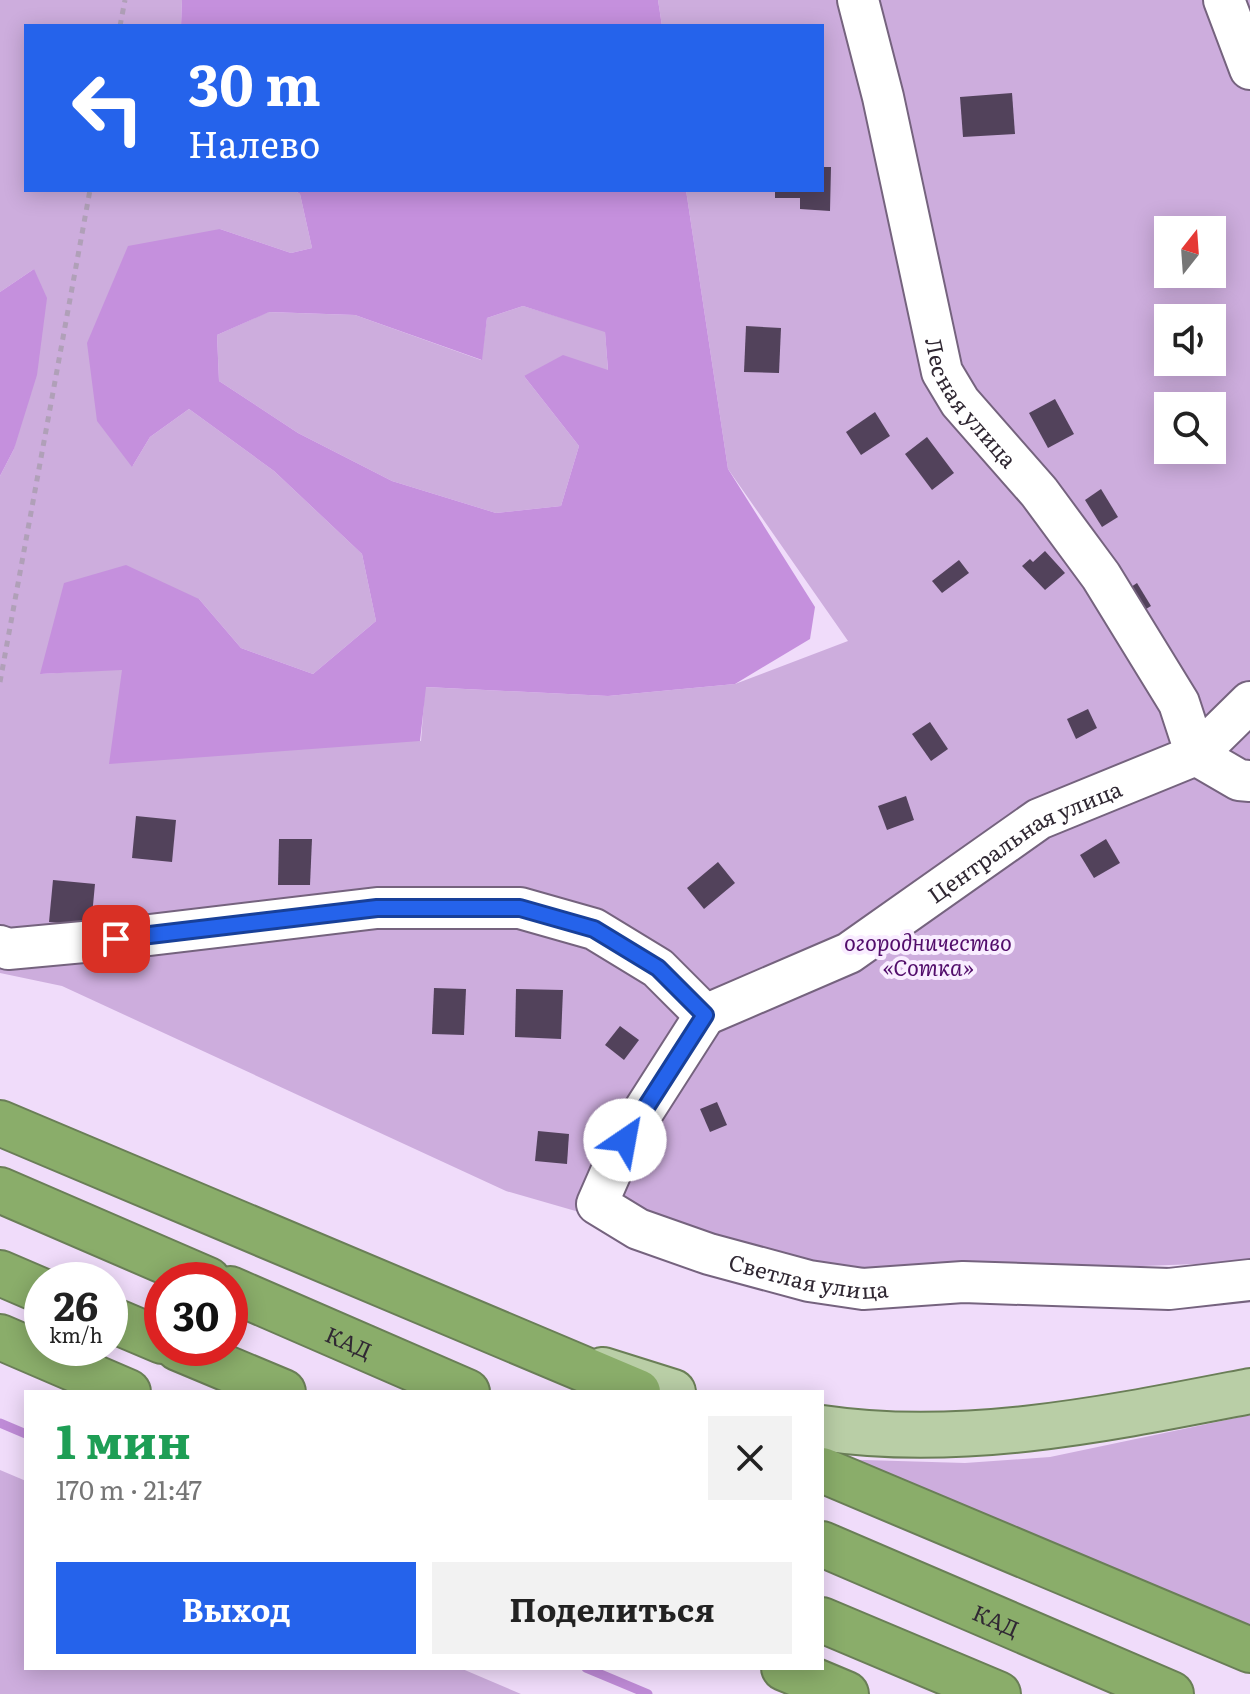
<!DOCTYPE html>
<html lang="ru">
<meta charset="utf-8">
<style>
:root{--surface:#fff;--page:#f2f2f2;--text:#222;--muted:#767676;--accent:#2563eb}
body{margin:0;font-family:Literata,serif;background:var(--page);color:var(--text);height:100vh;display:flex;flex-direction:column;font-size:30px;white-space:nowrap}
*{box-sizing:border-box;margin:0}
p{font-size:26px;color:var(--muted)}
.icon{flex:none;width:44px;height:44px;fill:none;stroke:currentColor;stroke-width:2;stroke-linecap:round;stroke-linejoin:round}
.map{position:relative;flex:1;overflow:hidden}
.details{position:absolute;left:24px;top:1390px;width:800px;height:280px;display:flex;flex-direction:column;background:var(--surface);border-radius:0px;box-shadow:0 4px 20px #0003}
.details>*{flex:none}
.top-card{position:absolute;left:24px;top:24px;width:800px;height:168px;border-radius:0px;box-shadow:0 4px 20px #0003;background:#2563eb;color:#fff;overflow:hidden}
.needle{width:52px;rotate:17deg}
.buttons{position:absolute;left:1154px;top:216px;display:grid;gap:16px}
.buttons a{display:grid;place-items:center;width:72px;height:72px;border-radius:0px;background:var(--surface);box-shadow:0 4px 20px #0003;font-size:40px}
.speed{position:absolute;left:24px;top:1262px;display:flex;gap:16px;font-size:40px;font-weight:700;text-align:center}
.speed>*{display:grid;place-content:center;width:104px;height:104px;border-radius:50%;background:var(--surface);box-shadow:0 4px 20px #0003;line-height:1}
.speed small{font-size:20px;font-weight:400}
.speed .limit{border:12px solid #d22;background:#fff;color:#111}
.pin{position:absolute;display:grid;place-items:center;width:68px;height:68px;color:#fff;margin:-34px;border-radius:16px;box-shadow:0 4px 12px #0006}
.me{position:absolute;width:88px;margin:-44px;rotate:33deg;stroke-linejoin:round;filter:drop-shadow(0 0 6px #0008)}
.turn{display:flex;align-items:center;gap:28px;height:168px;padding:0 32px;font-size:36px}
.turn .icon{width:104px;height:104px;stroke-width:2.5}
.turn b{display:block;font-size:56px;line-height:68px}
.round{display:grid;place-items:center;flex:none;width:84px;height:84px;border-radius:0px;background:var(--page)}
.overview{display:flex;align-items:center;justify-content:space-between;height:136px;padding:0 32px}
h1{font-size:48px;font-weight:700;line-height:60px;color:#1e9e55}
.primary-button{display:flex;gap:16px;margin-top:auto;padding:16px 32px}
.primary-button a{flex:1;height:92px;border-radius:0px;background:var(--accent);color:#fff;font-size:32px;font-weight:700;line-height:92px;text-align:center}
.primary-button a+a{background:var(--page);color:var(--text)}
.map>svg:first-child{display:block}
</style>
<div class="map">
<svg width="1250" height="1694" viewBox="0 0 1250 1694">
<rect width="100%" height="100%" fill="#f0dcfa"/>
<g fill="#cdaddd" fill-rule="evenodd">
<path d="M0,0H182L181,26H26V190H294L300,194L312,248L291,253L220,229L132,467L150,437L189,409L274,471L362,554L376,621L313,674L241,648L199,599L41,674L122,669L421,741L425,687L608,696L735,684L848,641L728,469L686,190H822V26H662L658,0H1250V1262L873,1276L638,1229L506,1191L62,986L0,973V476L14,449L34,269L0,292ZM1168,230H1212V274H1168ZM1168,318H1212V362H1168ZM1168,406H1212V450H1168Z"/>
<polygon points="523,306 605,331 608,371 524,376 579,446 561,506 496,513 392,481 298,433 219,381 217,335 268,312 355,315 481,360 487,318"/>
<polygon points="1250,1415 1250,1636 831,1459 965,1463 1050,1457"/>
<polygon points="0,1470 26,1481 26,1668 460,1668 521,1694 0,1694"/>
</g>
<g fill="#c590dd" fill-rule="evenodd">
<polygon points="182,0 658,0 662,26 181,26"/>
<path d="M294,190H686L728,469L815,607L810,639L735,684L608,696L426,687L420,741L109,764L122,670L40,674L64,583L126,565L199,599L241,648L313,674L376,621L362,554L274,471L189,409L150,437L132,467L97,421L87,343L128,246L220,229L291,253L312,248L300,194ZM523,306L605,332L608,370L563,355L524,376L579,446L561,506L496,513L392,481L298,433L219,381L217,335L269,312L355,315L482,360L487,318Z"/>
<polygon points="34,269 47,298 37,375 14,449 0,476 0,292"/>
</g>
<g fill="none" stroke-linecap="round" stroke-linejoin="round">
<g stroke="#bf8bd7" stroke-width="9">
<polyline points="0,1423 26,1434"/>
<polyline points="586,1668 648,1694"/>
</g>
</g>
<g fill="#52425b">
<polygon points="1012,93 1015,134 963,137 960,97"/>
<polygon points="822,167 831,167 830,211 800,209 800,198 775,198 775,190 822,190"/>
<polygon points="746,326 781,328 779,373 744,372"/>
<polygon points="1055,399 1074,434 1048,448 1029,413"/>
<polygon points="875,412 890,436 861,455 846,432"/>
<polygon points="927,437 954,473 932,490 905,454"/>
<polygon points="1101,489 1118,517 1102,527 1085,500"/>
<polygon points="1045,551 1065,573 1045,590 1022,566 1030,559 1033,562"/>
<polygon points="959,560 969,573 942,593 932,581"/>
<polygon points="1137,583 1151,606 1136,615 1122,593"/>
<polygon points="1088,709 1097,728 1076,739 1067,719"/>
<polygon points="930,722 948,749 931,761 912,734"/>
<polygon points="906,796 914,820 887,830 878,806"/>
<polygon points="136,816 176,820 172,862 132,858"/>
<polygon points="279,839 312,839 310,885 278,885"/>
<polygon points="1106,839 1120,863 1094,878 1080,855"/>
<polygon points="718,862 735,883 704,909 687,888"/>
<polygon points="53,880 95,884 91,926 49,922"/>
<polygon points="434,988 466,989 464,1035 432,1034"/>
<polygon points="516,989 563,990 561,1039 515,1037"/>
<polygon points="620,1026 639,1040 624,1060 605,1045"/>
<polygon points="717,1102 727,1125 710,1132 700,1109"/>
<polygon points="538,1131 569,1134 567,1164 535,1161"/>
</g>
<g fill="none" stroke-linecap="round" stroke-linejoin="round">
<defs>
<g id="minor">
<path id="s1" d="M858,0L883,97L942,372L960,402L1039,492L1101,576L1179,703L1196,755L1239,780L1250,781"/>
<polyline points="1224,0 1250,69"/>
<polyline points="0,946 8,949 116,939 377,908 520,908 594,929 658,968 705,1015"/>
<path id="s2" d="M705,1015L625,1140L597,1204L638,1229L709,1254L809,1281L863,1289L963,1282L1169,1289L1250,1280"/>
<path id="s3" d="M705,1015L849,953L1039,819L1196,755L1250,702"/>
</g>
<g id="major">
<polyline points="603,1370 673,1392"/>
<path d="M822,1428C963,1449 1111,1418 1250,1391"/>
</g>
<g id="highway">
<polyline points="0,1123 638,1392"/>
<polyline points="0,1190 208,1280"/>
<polyline points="0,1273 42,1291"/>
<path id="s4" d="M230,1289L467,1392"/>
<polyline points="110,1319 162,1341"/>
<polyline points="0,1337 128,1392"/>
<polyline points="178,1348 283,1392"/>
<polyline points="822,1470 1250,1650"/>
<path id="s5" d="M822,1544L1171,1694"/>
<polyline points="822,1620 998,1694"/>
<polyline points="784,1668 846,1694"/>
</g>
</defs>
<use href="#minor" stroke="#75637e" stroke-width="44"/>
<use href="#major" stroke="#6a7e57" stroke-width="48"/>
<use href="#highway" stroke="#6a7e57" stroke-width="48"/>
<g stroke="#b0a0b8" stroke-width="5" stroke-dasharray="6 6" stroke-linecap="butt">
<polyline points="120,26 125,0"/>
<polyline points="0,682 90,190"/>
</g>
<use href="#minor" stroke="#fff" stroke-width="40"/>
<use href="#major" stroke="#b9cea6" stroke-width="44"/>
<use href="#highway" stroke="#8aad6a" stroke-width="44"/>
</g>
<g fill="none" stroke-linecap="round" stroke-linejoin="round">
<defs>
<polyline id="route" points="116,939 377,908 520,908 594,929 658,968 705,1015 625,1140"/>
</defs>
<use href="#route" stroke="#184099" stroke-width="20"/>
<use href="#route" stroke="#2563eb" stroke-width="14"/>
</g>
<g text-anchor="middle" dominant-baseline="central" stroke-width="8" stroke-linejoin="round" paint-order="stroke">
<g font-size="22" fill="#302833" stroke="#f9edff">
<text stroke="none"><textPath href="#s1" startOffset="422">Лесная улица</textPath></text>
<text stroke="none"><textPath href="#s3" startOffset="366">Центральная улица</textPath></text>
<text stroke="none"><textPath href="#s2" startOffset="444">Светлая улица</textPath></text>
<text stroke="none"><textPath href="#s4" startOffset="130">КАД</textPath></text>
<text stroke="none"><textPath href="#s5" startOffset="190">КАД</textPath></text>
</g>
<g font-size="22" font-style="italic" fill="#520d6b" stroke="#f9edff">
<text x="928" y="941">огородничество<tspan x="928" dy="25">«Сотка»</tspan></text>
</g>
</g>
</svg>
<div class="buttons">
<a><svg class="needle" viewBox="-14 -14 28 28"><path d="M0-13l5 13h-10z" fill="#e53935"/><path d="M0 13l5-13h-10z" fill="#767676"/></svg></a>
<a><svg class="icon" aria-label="sound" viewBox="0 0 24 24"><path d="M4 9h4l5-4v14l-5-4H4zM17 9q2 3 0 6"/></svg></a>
<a><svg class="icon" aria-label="search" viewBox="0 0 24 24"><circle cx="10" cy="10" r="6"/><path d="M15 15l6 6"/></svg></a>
</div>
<div class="speed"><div>26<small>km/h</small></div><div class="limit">30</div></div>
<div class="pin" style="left:116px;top:939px;background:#d93025"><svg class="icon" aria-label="arrive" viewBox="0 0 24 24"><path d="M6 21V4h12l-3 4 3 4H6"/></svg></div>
<svg class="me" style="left:625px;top:1140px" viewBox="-20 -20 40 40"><circle r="19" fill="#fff"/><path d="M0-13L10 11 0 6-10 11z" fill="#2563eb"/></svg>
<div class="top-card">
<div class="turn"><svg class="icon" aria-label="left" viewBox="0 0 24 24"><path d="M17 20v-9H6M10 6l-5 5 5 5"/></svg><div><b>30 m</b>Налево</div></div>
</div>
<section class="details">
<div class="overview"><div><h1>1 мин</h1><p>170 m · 21:47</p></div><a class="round"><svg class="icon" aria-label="close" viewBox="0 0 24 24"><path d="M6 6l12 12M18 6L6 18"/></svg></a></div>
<div class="primary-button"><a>Выход</a><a>Поделиться</a></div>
</section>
</div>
